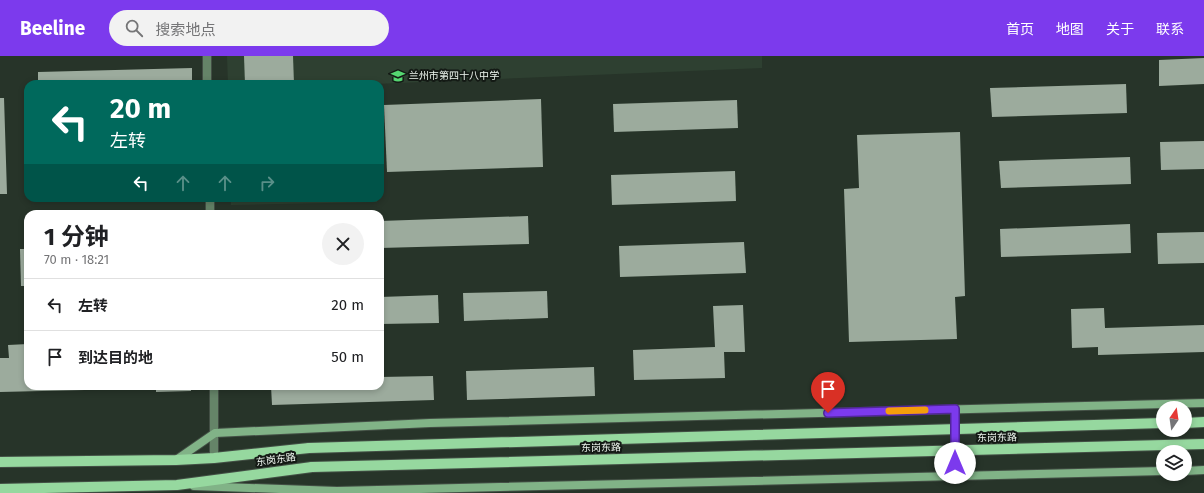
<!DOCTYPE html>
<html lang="zh">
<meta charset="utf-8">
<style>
:root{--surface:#fff;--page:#f2f2f2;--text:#202124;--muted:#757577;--line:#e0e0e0;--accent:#7c3aed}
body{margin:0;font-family:"Fira Sans","Noto Sans SC",sans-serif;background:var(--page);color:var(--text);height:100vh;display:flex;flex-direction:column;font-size:15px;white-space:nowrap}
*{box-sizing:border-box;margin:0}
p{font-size:13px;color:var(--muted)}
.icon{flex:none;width:22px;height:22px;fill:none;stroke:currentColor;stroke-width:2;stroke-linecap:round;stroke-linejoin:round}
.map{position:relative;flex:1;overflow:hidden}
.drawer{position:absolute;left:24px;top:154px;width:360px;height:180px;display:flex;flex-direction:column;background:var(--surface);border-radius:12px;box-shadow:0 2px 6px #0003}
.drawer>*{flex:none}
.banner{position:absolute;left:24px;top:24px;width:360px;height:122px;border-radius:12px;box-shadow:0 2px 6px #0003;background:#00695c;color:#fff;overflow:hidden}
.needle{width:26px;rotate:13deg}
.fabs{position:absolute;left:1156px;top:345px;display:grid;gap:8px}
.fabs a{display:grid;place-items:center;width:36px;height:36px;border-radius:50%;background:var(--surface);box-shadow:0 2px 6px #0003;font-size:20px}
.pin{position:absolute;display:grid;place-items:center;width:34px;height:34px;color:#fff;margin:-41px -17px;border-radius:50% 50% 50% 0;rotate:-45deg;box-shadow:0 0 4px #0007}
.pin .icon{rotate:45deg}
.me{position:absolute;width:44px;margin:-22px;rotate:0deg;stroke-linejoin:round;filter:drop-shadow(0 0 3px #0008)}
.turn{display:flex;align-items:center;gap:14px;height:84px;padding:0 20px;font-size:18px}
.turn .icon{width:52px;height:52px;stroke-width:2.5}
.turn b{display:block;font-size:28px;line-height:34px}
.lanes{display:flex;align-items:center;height:38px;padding:0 20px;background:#0003;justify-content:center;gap:20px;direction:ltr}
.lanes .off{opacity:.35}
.round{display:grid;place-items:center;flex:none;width:42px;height:42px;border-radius:21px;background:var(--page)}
.overview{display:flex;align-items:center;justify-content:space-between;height:68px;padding:0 20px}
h1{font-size:24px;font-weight:700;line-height:30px}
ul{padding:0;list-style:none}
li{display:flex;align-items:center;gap:12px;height:52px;padding:0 20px;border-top:1px solid var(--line)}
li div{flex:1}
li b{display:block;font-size:15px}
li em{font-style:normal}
header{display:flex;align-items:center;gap:24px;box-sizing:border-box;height:56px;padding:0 20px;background:var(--accent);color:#fff}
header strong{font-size:19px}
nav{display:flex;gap:22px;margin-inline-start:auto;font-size:14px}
.search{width:280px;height:36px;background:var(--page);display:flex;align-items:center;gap:10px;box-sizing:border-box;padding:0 14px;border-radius:22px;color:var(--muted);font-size:15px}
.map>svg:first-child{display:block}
</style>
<header>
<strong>Beeline</strong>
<div class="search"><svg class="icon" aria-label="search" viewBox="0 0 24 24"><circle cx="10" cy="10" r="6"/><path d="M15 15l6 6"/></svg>搜索地点</div>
<nav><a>首页</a><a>地图</a><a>关于</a><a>联系</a></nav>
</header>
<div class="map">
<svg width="1204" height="437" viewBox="0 0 1204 437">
<rect width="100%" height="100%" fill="#273429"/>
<g fill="#2e4031">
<polygon points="227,0 762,0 762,12 374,28 228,28"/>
<polygon points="231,142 377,142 377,146 231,149"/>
</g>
<g fill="#9cab9d">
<polygon points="244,0 293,0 294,28 245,28"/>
<polygon points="1204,2 1204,28 1159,30 1159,4"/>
<polygon points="192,12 192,28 38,28 38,16"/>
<polygon points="1126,28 1127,57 992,61 990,32"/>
<polygon points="0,42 4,42 7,138 0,138"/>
<polygon points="541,43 543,111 387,116 384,49"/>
<polygon points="737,44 738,72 614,76 613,48"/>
<polygon points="960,76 965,240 955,241 957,283 849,286 844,133 859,132 857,79"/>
<polygon points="1204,85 1204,113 1161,114 1160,86"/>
<polygon points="1130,101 1131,128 1001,132 999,105"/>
<polygon points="735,115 736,145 612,149 611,119"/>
<polygon points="528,160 529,188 380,192 380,165"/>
<polygon points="1130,168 1131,197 1001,201 1000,173"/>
<polygon points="1204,176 1204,207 1158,208 1157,177"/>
<polygon points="744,186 746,217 620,221 619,190"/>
<polygon points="20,193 28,193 28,230 21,230"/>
<polygon points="547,235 548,262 464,265 463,237"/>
<polygon points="438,239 439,267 380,268 380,241"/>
<polygon points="743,249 745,296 724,296 725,322 634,324 633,294 715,291 713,250"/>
<polygon points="1104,252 1105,272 1204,269 1204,296 1098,299 1098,291 1072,292 1071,253"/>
<polygon points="28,288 28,330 127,330 127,333 0,336 0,302 9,302 8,289"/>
<polygon points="594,311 595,340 467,344 466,315"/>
<polygon points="433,320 434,344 272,349 271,330 380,330 380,321"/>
<polygon points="156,330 191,330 191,335 156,336"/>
</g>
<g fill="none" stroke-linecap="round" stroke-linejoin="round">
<defs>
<g id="street">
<polyline points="207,0 207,28"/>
<polyline points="210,142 210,158"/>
<polyline points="214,330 214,402"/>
<polyline points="955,353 955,420"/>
</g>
<g id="secondary">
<polyline points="176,404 215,377 430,367 1204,347"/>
<polyline points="1185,415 1204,414"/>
<polyline points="194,430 337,435 1163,415"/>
</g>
<g id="primary">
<polyline points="1185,367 1204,366"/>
<polyline points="0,406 176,404 214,402 309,392"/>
<polyline points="0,433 177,429 312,411"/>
</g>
</defs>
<use href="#street" stroke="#434f45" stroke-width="10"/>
<use href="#secondary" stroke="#434f45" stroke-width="10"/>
<use href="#primary" stroke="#434f45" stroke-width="12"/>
<use href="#street" stroke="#658468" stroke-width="8"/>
<use href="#secondary" stroke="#81b387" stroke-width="8"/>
<use href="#primary" stroke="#96d89f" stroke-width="10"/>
<defs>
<g id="primary-bridge">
<polyline points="309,392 1163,367"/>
<polyline points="312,411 1204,388"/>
</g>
</defs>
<use href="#primary-bridge" stroke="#434f45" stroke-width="12" stroke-linecap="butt"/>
<use href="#primary-bridge" stroke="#96d89f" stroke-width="10"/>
</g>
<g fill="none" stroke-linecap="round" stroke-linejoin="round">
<defs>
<polyline id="route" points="828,357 955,353 955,407"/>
</defs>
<use href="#route" stroke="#51269a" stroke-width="10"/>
<use href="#route" stroke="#7c3aed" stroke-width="7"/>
<polyline stroke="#f59e0b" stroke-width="7" points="889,355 925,354"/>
</g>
<defs>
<symbol id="school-bare" viewBox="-9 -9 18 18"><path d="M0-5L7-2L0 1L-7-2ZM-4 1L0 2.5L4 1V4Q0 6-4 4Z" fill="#55d671" stroke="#141a15" stroke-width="2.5" paint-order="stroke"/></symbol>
</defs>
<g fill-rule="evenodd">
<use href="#school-bare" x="388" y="10" width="20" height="20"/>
</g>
<g text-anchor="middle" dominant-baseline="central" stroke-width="4" stroke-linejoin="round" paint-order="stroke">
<g font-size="10" fill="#eef6ef" stroke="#141a15" text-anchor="start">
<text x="409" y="20">兰州市第四十八中学</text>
</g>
<g font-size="10" fill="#eef6ef" stroke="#141a15">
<text transform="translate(997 382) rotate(-1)">东岗东路</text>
<text transform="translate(601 392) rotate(-1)">东岗东路</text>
<text transform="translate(276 404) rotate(-8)">东岗东路</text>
</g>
</g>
</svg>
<div class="fabs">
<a><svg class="needle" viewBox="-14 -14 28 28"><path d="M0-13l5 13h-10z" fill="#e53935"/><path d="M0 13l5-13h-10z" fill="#757577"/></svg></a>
<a><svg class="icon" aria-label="layers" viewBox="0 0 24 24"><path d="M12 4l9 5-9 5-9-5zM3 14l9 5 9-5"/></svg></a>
</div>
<div class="pin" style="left:828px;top:357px;background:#d93025"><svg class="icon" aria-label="arrive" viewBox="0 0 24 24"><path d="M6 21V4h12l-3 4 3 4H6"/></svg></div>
<svg class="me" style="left:955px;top:407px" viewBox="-20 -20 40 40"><circle r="19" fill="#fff"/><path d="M0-13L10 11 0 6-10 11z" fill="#7c3aed"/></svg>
<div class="banner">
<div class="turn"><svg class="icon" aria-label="left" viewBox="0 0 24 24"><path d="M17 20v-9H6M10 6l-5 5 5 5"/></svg><div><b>20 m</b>左转</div></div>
<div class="lanes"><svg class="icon" aria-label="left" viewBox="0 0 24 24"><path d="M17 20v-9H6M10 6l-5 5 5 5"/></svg><svg class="icon off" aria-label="ahead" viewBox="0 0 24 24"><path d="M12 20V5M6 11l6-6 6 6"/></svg><svg class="icon off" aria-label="ahead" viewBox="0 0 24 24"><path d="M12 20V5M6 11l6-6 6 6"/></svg><svg class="icon off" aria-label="right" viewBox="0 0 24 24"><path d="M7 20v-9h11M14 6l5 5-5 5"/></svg></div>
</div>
<section class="drawer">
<div class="overview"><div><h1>1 分钟</h1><p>70 m · 18:21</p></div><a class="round"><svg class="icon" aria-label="close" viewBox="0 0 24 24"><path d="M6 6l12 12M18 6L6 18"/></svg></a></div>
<ul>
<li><svg class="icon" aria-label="left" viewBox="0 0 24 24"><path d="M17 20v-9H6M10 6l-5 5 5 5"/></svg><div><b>左转</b></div><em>20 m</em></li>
<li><svg class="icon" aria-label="arrive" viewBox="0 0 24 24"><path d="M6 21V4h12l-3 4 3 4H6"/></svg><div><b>到达目的地</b></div><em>50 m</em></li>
</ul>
</section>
</div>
